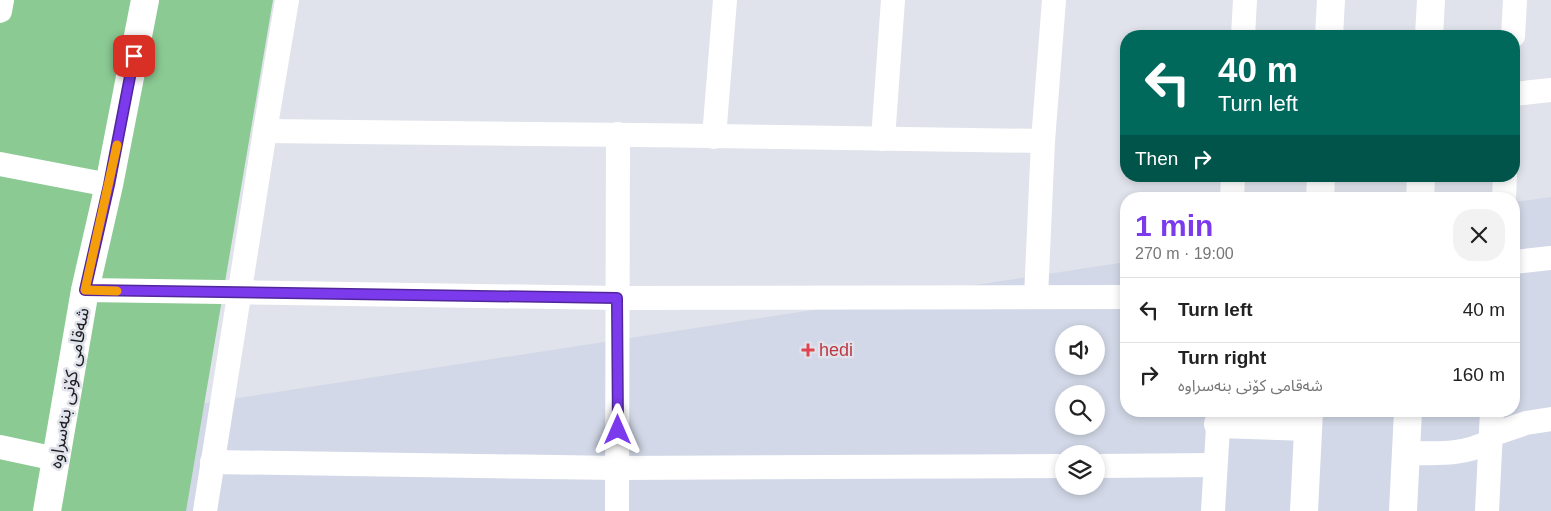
<!DOCTYPE html>
<meta charset="utf-8">
<style>
:root{--surface:#fff;--page:#f2f2f2;--text:#222;--muted:#767676;--line:#e0e0e0;--accent:#7c3aed}
body{margin:0;font-family:Helvetica,"Noto Sans Arabic",sans-serif;background:var(--page);color:var(--text);height:100vh;display:flex;flex-direction:column;font-size:19px;white-space:nowrap}
*{box-sizing:border-box;margin:0}
p{font-size:16px;color:var(--muted)}
.icon{flex:none;width:28px;height:28px;fill:none;stroke:currentColor;stroke-width:2;stroke-linecap:round;stroke-linejoin:round}
.map{position:relative;flex:1;overflow:hidden}
.details{position:absolute;left:1120px;top:192px;width:400px;height:225px;display:flex;flex-direction:column;background:var(--surface);border-radius:20px;box-shadow:0 2px 8px #0003}
.details>*{flex:none}
.guide{position:absolute;left:1120px;top:30px;width:400px;height:152px;border-radius:20px;box-shadow:0 2px 8px #0003;background:#00695c;color:#fff;overflow:hidden}
.fabs{position:absolute;left:1055px;top:325px;display:grid;gap:10px}
.fabs a{display:grid;place-items:center;width:50px;height:50px;border-radius:50%;background:var(--surface);box-shadow:0 2px 8px #0003;font-size:25px}
.pin{position:absolute;display:grid;place-items:center;width:42px;height:42px;color:#fff;margin:-21px;border-radius:10px;box-shadow:0 2px 8px #0006}
.me{position:absolute;width:55px;margin:-28px;rotate:0deg;stroke-linejoin:round;filter:drop-shadow(0 0 4px #0008)}
.turn{display:flex;align-items:center;gap:18px;height:105px;padding:0 15px;font-size:22px}
.turn .icon{width:65px;height:65px;stroke-width:2.5}
.turn b{display:block;font-size:35px;line-height:42px}
.then{display:flex;align-items:center;height:48px;padding:0 15px;background:#0003;gap:10px;font-size:19px}
.round{display:grid;place-items:center;flex:none;width:52px;height:52px;border-radius:20px;background:var(--page)}
.summary{display:flex;align-items:center;justify-content:space-between;height:85px;padding:0 15px}
h1{font-size:30px;font-weight:700;line-height:38px;color:var(--accent)}
ul{padding:0;list-style:none}
li{display:flex;align-items:center;gap:15px;height:65px;padding:0 15px;border-top:1px solid var(--line)}
li div{flex:1}
li b{display:block;font-size:19px}
li em{font-style:normal}
.map>svg:first-child{display:block}
</style>
<div class="map">
<svg width="1551" height="511" viewBox="0 0 1551 511">
<rect width="100%" height="100%" fill="#e0e3eb"/>
<path fill="#d2d8e7" fill-rule="evenodd" d="M1551,197V511H54L62,425L1126,262V411H1514V202ZM1064,334H1096V366H1064ZM1064,394H1096V426H1064ZM1064,454H1096V486H1064Z"/>
<polygon fill="#8bca93" points="0,0 273,0 186,511 0,511"/>
<g fill="none" stroke-linecap="round" stroke-linejoin="round">
<g stroke="#fff" stroke-width="24">
<polyline points="0,11 2,0"/>
<polyline points="1243,36 1245,0"/>
<polyline points="1513,36 1515,0"/>
<polyline points="1514,94 1551,90"/>
<path d="M265,131C524,133 784,137 1043,141"/>
<polyline points="714,137 725,0"/>
<polyline points="883,139 893,0"/>
<polyline points="0,164 109,185"/>
<polyline points="1232,199 1233,176"/>
<polyline points="1504,199 1505,176"/>
<polyline points="1514,262 1551,258"/>
<polyline points="85,290 617,298 1126,297"/>
<polyline points="1036,297 1043,141 1054,0"/>
<polyline points="0,447 56,459"/>
<path d="M1406,453C1437,453 1460,456 1489,442L1491,435L1526,423L1551,419"/>
<polyline points="212,462 618,468 1064,466"/>
<polyline points="1096,466 1215,465"/>
<polyline points="205,511 265,131 287,0"/>
<polyline points="617,511 618,134"/>
<polyline points="1213,511 1219,411"/>
<polyline points="1487,511 1492,411"/>
</g>
<g stroke="#fff" stroke-width="28">
<polyline points="1329,36 1331,0"/>
<polyline points="1429,36 1431,0"/>
<polyline points="1320,199 1321,176"/>
<polyline points="1420,199 1421,176"/>
<polyline points="1218,424 1308,427"/>
<polyline points="47,511 85,290 109,185 145,0"/>
<polyline points="1304,511 1309,411"/>
<polyline points="1403,511 1408,411"/>
</g>
</g>
<g fill="none" stroke-linecap="round" stroke-linejoin="round">
<defs>
<polyline id="route" points="134,56 109,185 85,290 617,298 618,430"/>
</defs>
<use href="#route" stroke="#51269a" stroke-width="12"/>
<use href="#route" stroke="#7c3aed" stroke-width="9"/>
<polyline stroke="#f59e0b" stroke-width="9" points="117,145 85,290 117,291"/>
</g>
<path fill="#e0444e" stroke="#e0e3eb" stroke-width="2" d="M805.5 342.5h5v5h5v5h-5v5h-5v-5h-5v-5h5z"/>
<g text-anchor="middle" dominant-baseline="central" stroke-width="5" stroke-linejoin="round" paint-order="stroke">
<g font-size="18" fill="#be3a42" stroke="#e0e3eb" text-anchor="start">
<text x="819" y="350">hedi</text>
</g>
<g font-size="18" fill="#1e1f22" stroke="#e0e3eb">
<text transform="translate(69 388) rotate(-80)">شەقامی کۆنی بنەسراوە</text>
</g>
</g>
</svg>
<div class="fabs">
<a><svg class="icon" aria-label="sound" viewBox="0 0 24 24"><path d="M4 9h4l5-4v14l-5-4H4zM17 9q2 3 0 6"/></svg></a>
<a><svg class="icon" aria-label="search" viewBox="0 0 24 24"><circle cx="10" cy="10" r="6"/><path d="M15 15l6 6"/></svg></a>
<a><svg class="icon" aria-label="layers" viewBox="0 0 24 24"><path d="M12 4l9 5-9 5-9-5zM3 14l9 5 9-5"/></svg></a>
</div>
<div class="pin" style="left:134px;top:56px;background:#d93025"><svg class="icon" aria-label="arrive" viewBox="0 0 24 24"><path d="M6 21V4h12l-3 4 3 4H6"/></svg></div>
<svg class="me" style="left:618px;top:430px" viewBox="-20 -20 40 40"><path d="M0-17L14 15 0 8-14 15z" fill="#7c3aed" stroke="#fff" stroke-width="4"/></svg>
<div class="guide">
<div class="turn"><svg class="icon" aria-label="left" viewBox="0 0 24 24"><path d="M17 20v-9H6M10 6l-5 5 5 5"/></svg><div><b>40 m</b>Turn left</div></div>
<div class="then">Then<svg class="icon" aria-label="right" viewBox="0 0 24 24"><path d="M7 20v-9h11M14 6l5 5-5 5"/></svg></div>
</div>
<section class="details">
<div class="summary"><div><h1>1 min</h1><p>270 m · 19:00</p></div><a class="round"><svg class="icon" aria-label="close" viewBox="0 0 24 24"><path d="M6 6l12 12M18 6L6 18"/></svg></a></div>
<ul>
<li><svg class="icon" aria-label="left" viewBox="0 0 24 24"><path d="M17 20v-9H6M10 6l-5 5 5 5"/></svg><div><b>Turn left</b></div><em>40 m</em></li>
<li><svg class="icon" aria-label="right" viewBox="0 0 24 24"><path d="M7 20v-9h11M14 6l5 5-5 5"/></svg><div><b>Turn right</b><p>شەقامی کۆنی بنەسراوە</p></div><em>160 m</em></li>
</ul>
</section>
</div>
